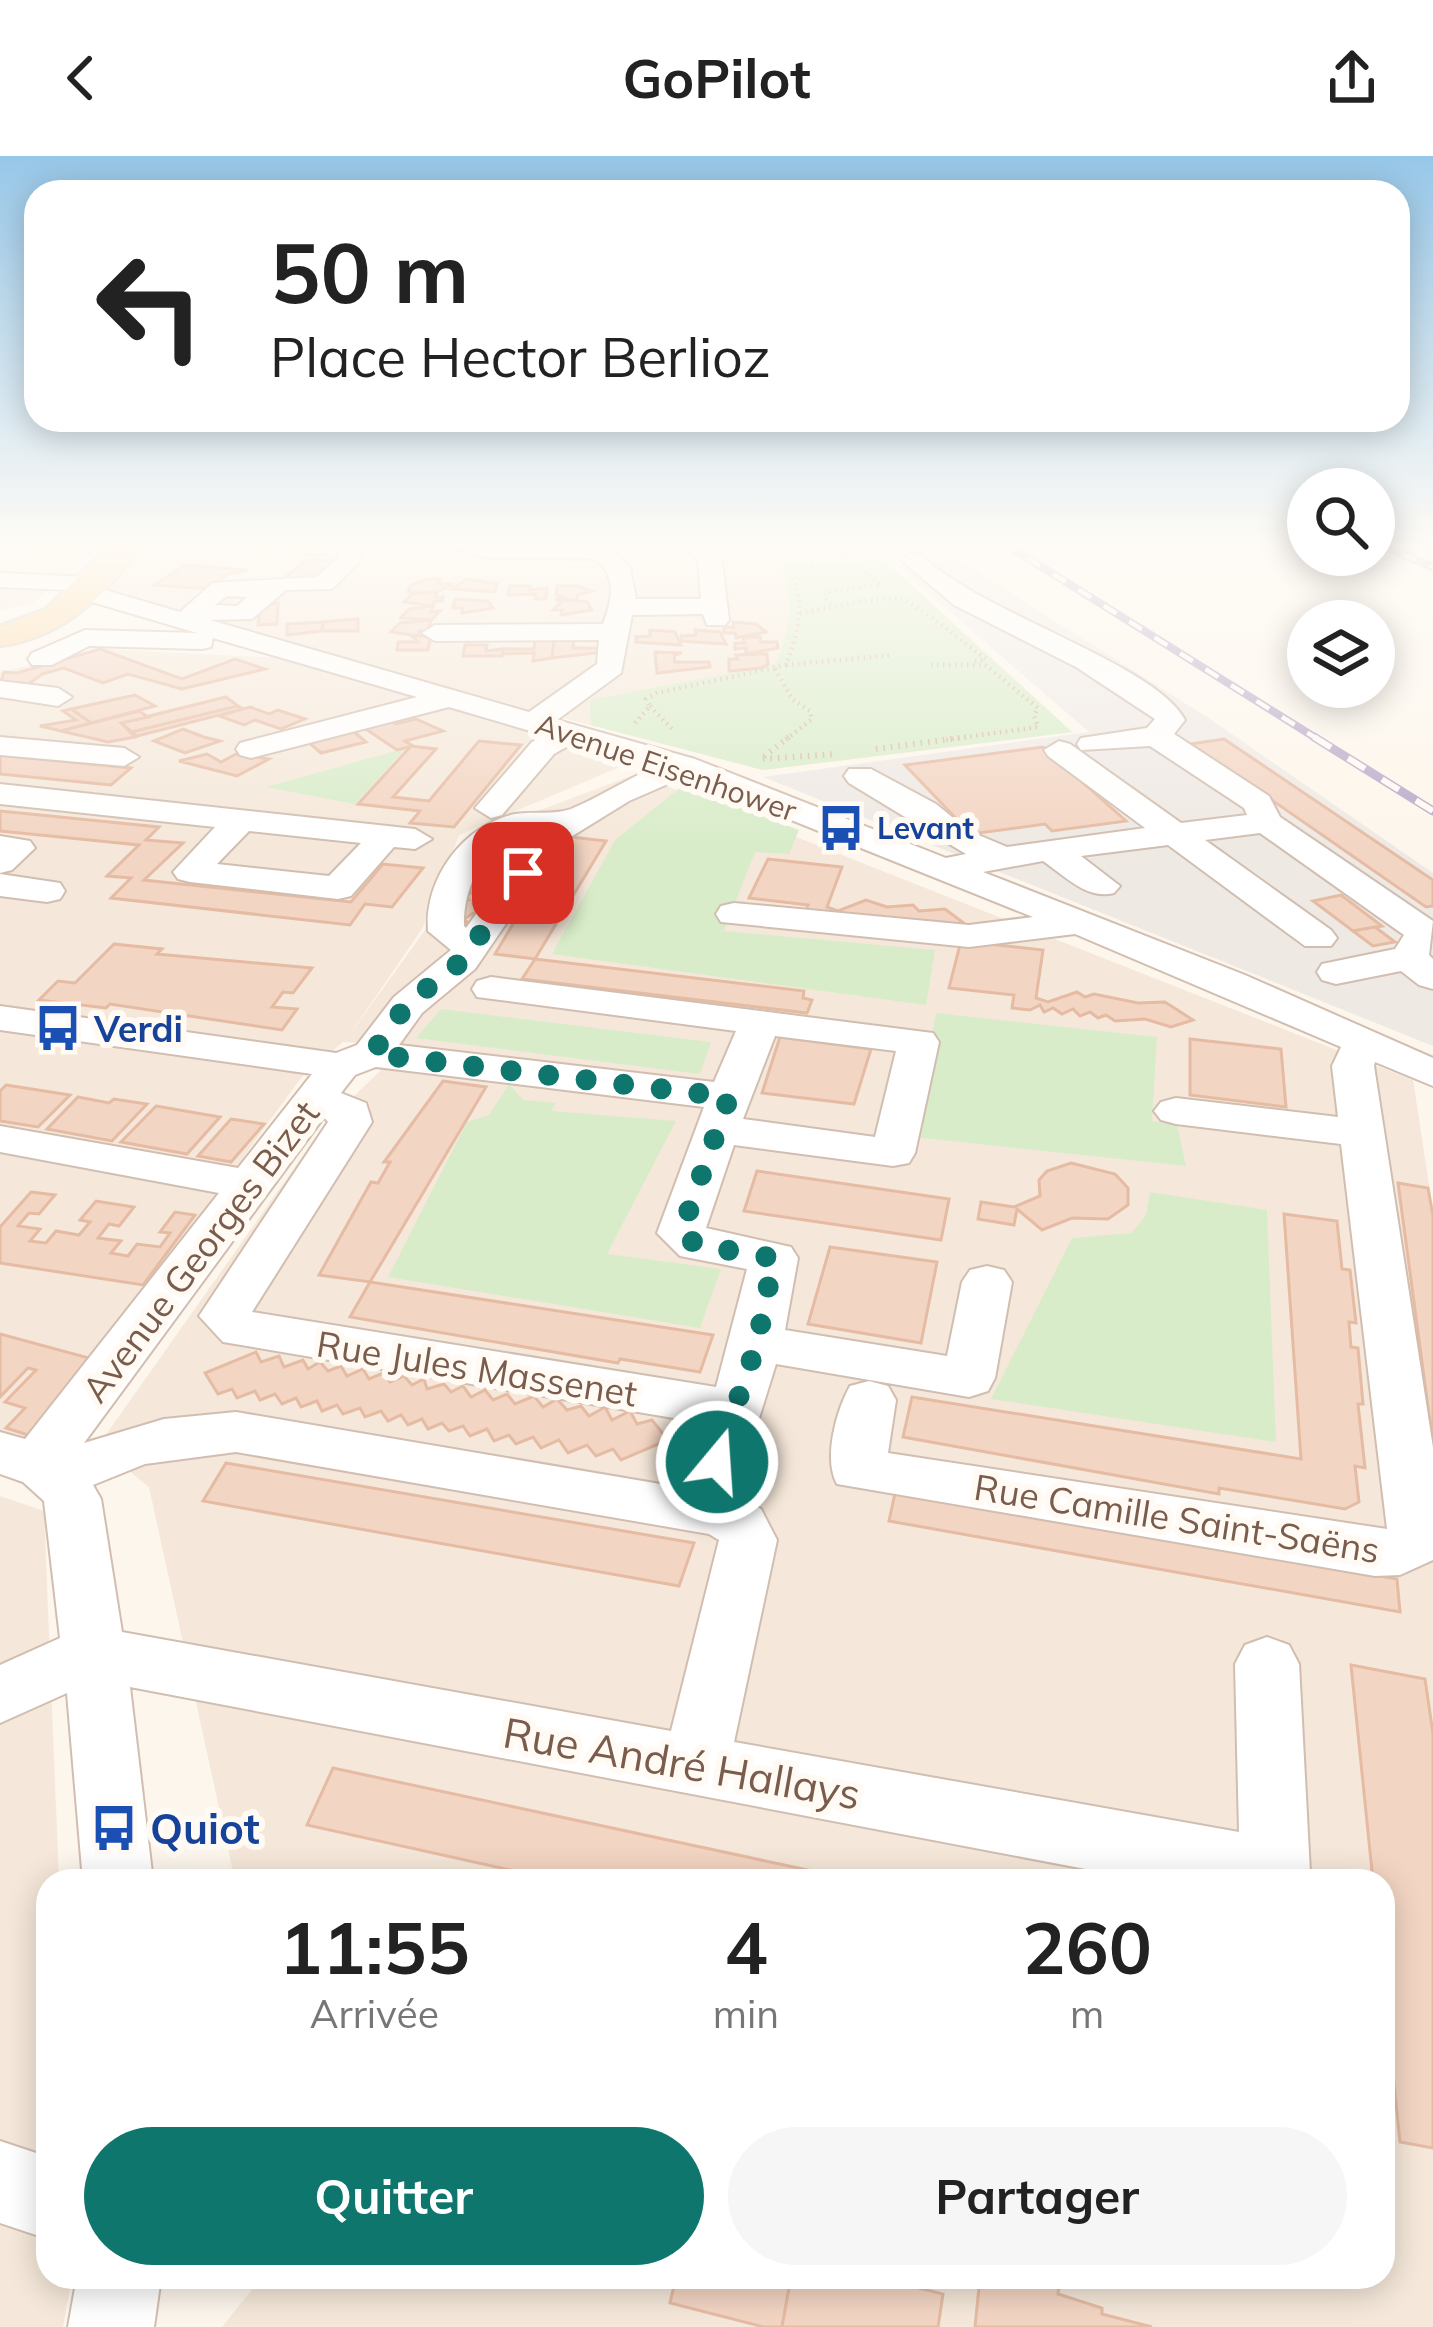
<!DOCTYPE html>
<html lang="fr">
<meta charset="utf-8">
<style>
:root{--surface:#fff;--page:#f6f6f6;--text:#222;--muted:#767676;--accent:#0f766e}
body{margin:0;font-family:Mulish,sans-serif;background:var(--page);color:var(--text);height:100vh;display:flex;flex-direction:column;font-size:45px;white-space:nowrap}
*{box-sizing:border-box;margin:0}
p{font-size:39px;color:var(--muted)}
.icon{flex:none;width:66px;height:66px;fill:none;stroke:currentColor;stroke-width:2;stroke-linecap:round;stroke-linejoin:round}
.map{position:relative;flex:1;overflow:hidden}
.sheet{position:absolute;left:36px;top:1713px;width:1359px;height:420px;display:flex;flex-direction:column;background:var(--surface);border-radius:36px;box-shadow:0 6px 30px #0003}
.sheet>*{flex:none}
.guide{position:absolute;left:24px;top:24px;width:1386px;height:252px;border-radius:36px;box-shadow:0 6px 30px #0003;background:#fff;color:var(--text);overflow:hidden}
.controls{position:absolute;left:1287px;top:312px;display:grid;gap:24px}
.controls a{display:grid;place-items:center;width:108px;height:108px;border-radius:50%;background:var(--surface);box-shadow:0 6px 30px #0003;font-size:60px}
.pin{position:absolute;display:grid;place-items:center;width:102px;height:102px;color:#fff;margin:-51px;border-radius:24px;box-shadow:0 6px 18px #0006}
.me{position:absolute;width:132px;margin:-66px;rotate:18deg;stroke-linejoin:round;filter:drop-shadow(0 0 9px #0008)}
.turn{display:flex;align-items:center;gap:42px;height:252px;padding:0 48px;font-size:54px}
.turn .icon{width:156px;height:156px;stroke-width:2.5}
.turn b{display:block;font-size:84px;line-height:102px}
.eta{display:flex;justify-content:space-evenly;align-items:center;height:204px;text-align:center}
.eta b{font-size:72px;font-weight:700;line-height:84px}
.cta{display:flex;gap:24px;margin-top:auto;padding:24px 48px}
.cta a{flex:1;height:138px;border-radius:72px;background:var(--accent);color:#fff;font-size:48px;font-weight:700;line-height:138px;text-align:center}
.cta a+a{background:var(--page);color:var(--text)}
header{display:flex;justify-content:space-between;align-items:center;height:156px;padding:0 48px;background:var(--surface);font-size:54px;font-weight:700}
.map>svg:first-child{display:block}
</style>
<header><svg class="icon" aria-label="back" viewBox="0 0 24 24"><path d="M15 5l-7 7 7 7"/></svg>GoPilot<svg class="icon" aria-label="share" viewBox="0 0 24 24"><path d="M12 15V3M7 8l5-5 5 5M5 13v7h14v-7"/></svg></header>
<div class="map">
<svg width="1433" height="2171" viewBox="0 0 1433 2171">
<rect width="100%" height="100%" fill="#fdf6ec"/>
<g fill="#f5e8da">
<polygon points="0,386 105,386 34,446 0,454"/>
<polygon points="156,386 865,386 1072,576 763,614 353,507 107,432"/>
<polygon points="104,493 279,502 502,565 622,610 459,679 422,773 346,884 425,774 469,681 636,618 1413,924 1433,1054 1433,2171 222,2171 262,2121 1383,2121 1383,1725 235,1725 149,1331 98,1290 326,967 406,890 343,886 301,922 36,1286 0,1276 0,516"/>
<polygon points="0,1340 44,1355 59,1725 48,1725 48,2121 72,2121 63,2171 0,2171"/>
</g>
<polygon fill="#efe9e4" points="955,402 1210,563 1433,717 1433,890 763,621 1089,576 897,410"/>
<g fill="#d8ecc9">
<path d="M764,386H864L1072,576L763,614L591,569L590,544L775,508C794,470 798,417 764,386Z"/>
<polygon points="406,592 355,648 266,631"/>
<polygon points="682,630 799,674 789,698 755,696 724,775 935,794 926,849 552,798 615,684"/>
<polygon points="441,853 710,886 711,886 700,918 416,882"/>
<polygon points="936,857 1157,881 1152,965 1177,969 1186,1010 913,981"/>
<polygon points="509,928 523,944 556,947 551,955 676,965 607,1098 721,1113 700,1172 388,1121 467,966 489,959"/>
<polygon points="1150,1036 1267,1054 1276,1286 991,1243 1072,1082 1131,1077 1146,1059"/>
</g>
<g fill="#f3d5c3" stroke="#e6bba3" stroke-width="3">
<polygon points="216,386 305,386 335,389 324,399 209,391"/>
<polygon points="48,387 73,386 83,387 69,399 35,399 37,392"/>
<polygon points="308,403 340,405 314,426 282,424"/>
<polygon points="184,409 247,414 228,418 207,433 155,429"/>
<polygon points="428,423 440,423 439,428 454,428 437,436 408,436 411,429"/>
<polygon points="467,423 497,428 495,436 452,433"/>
<polygon points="510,430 530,430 530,434 547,432 546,443 535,443 536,438 508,439"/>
<polygon points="557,430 577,430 592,435 577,439 578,444 555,444 563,441 556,439"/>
<polygon points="437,436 435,441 443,441 442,445 434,445 433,450 404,446 412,438"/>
<polygon points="455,443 488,445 493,452 462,457 463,452 453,452"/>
<polygon points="563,444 587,446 592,454 561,459 562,454 553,454"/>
<polygon points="278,447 277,468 258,469 261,449"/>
<polygon points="433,450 431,456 440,455 431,464 401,462 409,453"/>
<polygon points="358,463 358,475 322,475 323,466"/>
<polygon points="431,464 428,475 419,475 418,480 391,476 400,467"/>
<polygon points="323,466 322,475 287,479 287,468"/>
<polygon points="733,466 756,468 766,476 736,482 735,477 724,477 724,471 734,471"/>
<polygon points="650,474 675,476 681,489 636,486 636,481 650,480"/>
<polygon points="695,474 720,476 726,488 681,485 681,480 696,479"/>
<polygon points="412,480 431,480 428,494 397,494 398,486 418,486"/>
<polygon points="574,481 573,492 605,492 604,496 552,502 554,482"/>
<polygon points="743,481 760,481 761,486 777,486 778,492 746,498 746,492 735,493 735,487 745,487"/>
<polygon points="535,482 554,482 552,502 533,505 534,497 502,498 503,493 534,493"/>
<polygon points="465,489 487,489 486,495 503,493 502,500 463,500"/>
<polygon points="100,493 182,523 235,503 265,513 182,533 128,518 103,527 64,512 42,518 25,531 0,529 4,516 17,517"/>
<polygon points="655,496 682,497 674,499 675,506 709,506 710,511 657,517"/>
<polygon points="762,498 767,498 768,508 762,512 729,515 729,503 738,503 736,499"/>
<polygon points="135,539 155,550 91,567 71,553"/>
<polygon points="226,541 238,550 132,576 121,567"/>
<polygon points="238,550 243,553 137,580 132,576"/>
<polygon points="250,551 269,558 278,554 305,563 281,573 255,564 244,569 219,560"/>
<polygon points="71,553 91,567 61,575 40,570 76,564 63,555"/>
<polygon points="139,555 148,561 121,567 135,581 108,586 61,575"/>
<polygon points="384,560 396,568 416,563 443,575 405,585 413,590 397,594 357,567"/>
<polygon points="183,573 204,581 220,585 185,597 154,585"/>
<polygon points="352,574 366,586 321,597 307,585"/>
<polygon points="1224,583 1433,724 1433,750 1426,751 1191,588"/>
<polygon points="479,585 521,589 454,671 410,667 420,655 358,648 411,590 436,593 393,641 429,645"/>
<polygon points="1043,591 1126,665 1052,675 1045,668 971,678 905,609"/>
<polygon points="207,598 221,606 236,598 269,603 237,620 179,605"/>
<polygon points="0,599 131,612 111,629 0,618"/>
<polygon points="0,655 159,671 146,684 183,687 144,724 351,746 383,708 423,712 392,751 365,748 350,769 111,742 131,722 107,720 139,689 0,675"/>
<polygon points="521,669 531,677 524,679 529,683 519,686 523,690 513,692 518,696 508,699 513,703 503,705 509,710 500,712 505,716 494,719 500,724 490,727 495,731 479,741 484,745 474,748 480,753 464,763 469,768 457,771 459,747 469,744 464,739 472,737 468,733 480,729 465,717"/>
<polygon points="571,681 606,685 535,803 495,798 551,705 555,706"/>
<polygon points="768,703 842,711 827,751 838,755 866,744 887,751 913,749 919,755 945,753 965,768 947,776 804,760 808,749 749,742"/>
<polygon points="1341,739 1382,770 1353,775 1313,745"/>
<polygon points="1375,771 1395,786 1373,790 1353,775"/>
<polygon points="961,785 1043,794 1036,842 1048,846 1077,836 1085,841 1094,838 1138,847 1165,846 1193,864 1171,871 1145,863 1115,865 1106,859 1098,862 1090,856 1080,860 1073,853 1062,858 1053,852 1044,856 1040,849 1030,854 1012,852 1014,839 949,832"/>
<polygon points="114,788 162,793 157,798 312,812 293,837 283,836 272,851 297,853 282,874 110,848 106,852 39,844 58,825 75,827"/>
<polygon points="535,803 804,835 803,842 812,844 807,857 522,823"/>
<polygon points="780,881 871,893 854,948 762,937"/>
<polygon points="1190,883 1281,893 1286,951 1190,939"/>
<polygon points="443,925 486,931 370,1126 319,1119 371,1026 378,1027 390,1006 384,1006"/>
<polygon points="6,929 70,939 38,971 0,965 0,935"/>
<polygon points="78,941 109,947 114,943 147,948 112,985 47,973"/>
<polygon points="156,950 220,961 187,998 121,986"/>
<polygon points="231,963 264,968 231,1006 198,1000"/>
<polygon points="1071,1007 1115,1018 1128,1032 1128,1049 1108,1063 1072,1062 1042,1074 1017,1053 1014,1069 978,1063 981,1046 1014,1051 1040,1040 1039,1024 1047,1015"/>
<polygon points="757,1015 949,1043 941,1084 744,1055"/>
<polygon points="1398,1027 1428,1032 1433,1060 1433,1288"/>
<polygon points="31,1036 55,1039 39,1058 29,1057 18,1070 40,1073 30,1085 46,1087 56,1075 79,1079 90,1066 80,1064 96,1045 134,1051 119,1070 109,1068 98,1082 121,1085 111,1097 128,1100 137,1088 160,1091 170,1077 160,1076 175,1056 195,1059 143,1129 0,1107 0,1071"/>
<polygon points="1284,1058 1337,1065 1342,1113 1350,1114 1356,1167 1349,1166 1351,1191 1358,1192 1363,1248 1358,1248 1365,1312 1355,1310 1359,1346 1345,1353 1219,1332 1219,1338 903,1281 912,1241 1301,1303"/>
<polygon points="830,1091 937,1106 921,1187 808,1168"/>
<polygon points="370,1126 713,1179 700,1216 620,1203 618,1207 350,1161"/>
<polygon points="0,1178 89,1202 31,1280 6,1272 25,1252 5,1246 36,1214 28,1212 0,1241"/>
<polygon points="256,1196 261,1206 279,1200 284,1211 303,1204 308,1213 320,1206 328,1215 341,1210 347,1220 363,1213 369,1223 383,1217 390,1226 404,1220 412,1229 424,1223 427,1233 444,1228 451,1236 463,1230 471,1241 485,1234 493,1244 507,1238 515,1248 534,1240 543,1251 557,1243 567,1254 581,1250 589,1260 605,1251 612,1264 630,1255 637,1268 652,1264 668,1284 621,1304 613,1293 596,1300 587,1289 568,1297 559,1284 541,1292 533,1281 516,1288 509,1279 494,1285 487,1273 470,1280 463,1270 449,1275 442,1267 428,1273 422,1263 408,1269 401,1259 388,1265 381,1255 365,1261 360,1252 343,1258 337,1249 322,1255 317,1245 301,1251 296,1242 282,1248 275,1238 260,1244 255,1235 237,1242 232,1233 218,1238 205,1217"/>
<polygon points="226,1307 694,1387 679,1430 203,1345"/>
<polygon points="895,1337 1397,1423 1400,1456 889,1365"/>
<polygon points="1351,1509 1425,1523 1433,1578 1433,1992 1400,1986 1383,1821 1383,1725 1373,1725"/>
<polygon points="333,1612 859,1725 560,1725 307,1669"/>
<polygon points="676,2121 791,2121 782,2171 764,2171 670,2147"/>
<polygon points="791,2121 904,2121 903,2128 943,2138 938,2171 782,2171"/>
<polygon points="980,2121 1029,2121 1059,2130 1058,2138 1102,2152 1102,2158 1152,2171 975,2171"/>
</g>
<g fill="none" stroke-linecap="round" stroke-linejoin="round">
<defs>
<g id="minor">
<path d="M334,386H357L362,403L332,433L286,434L252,463L210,464L529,556L597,508L599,484L435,485L422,477L435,469L603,468C612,444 618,421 595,403L491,402L434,386L609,391L630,412L636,443H701L698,403L677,386H773L762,394L721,398L729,464L725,469H707L703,458L632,459L621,517L557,564L695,603L946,702L966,698L849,627L844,620L849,613H871L936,648L969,675L1007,691L1145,672L1048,600L1044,594L1059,585L1070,588L1181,667L1247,659L1244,652L1150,590L1081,594L1077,588L1081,582L1147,572L1155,563L1076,511L954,449L901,404L913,397L921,399C980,457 1155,507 1185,564L1174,578L1269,640L1280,661L1433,765L1429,799L1433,803V833L1419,829L1401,815L1336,828L1322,824L1317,816L1322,808L1395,793L1404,779L1260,677L1205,684L1331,774L1337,782L1331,790H1305L1168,689L1081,700L1120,730L1114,737C1087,744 1065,720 1043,705L983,716L1245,819L1433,902V930L1375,906L1374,910L1433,1292V1404L1400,1419L1375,1420L837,1328C823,1303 836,1255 850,1230L869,1225L888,1230L896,1244L888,1297L1387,1373L1341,988L1176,968L1161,964L1154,955L1161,946L1176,942L1338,961L1332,910L1341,891L1075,778L969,791L721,766L716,758L721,750L734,747L969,769L1033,761L684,621L629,645L561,687L475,813L422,857L399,889L714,926L736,875L477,841L472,833L477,825L491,821L933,877L939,886L915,997L909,1007L893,1010L734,989L706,1072L791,1091L798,1102L785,1174L947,1200L962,1126L970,1114L987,1110L1004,1114L1012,1126L995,1222L988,1235L969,1241L776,1208L745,1307L737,1322L717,1328L697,1322L689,1307L703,1267L223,1186L199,1160L328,966L324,961L84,1287L164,1263L236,1256L743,1342L761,1353L777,1384L734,1586L1239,1676L1235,1508L1245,1489L1267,1481L1289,1489L1299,1508L1310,1716L1306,1725H1148L130,1531L153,1725H83L67,1537L0,1567V1509L60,1482L44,1345L23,1326L0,1318V1276L25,1283L219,1037L0,996V970L238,1012L312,918L0,874V850L336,897L357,889L394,841L451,794L428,775C424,722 464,669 515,658C533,655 555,659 571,653C596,643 627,623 655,611L573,587L554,598L502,659L491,662L475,652L532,586L544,579L449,551L251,602L240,599L236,593L240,587L417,541L213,482L211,491L202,493L89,490L52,509H32L28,503L32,497L85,474L197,477L72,440L69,434L0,431V417L89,421L98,423V432L180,456L213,427L317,421L338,402ZM227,440L247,441L237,450L215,449ZM536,675L466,772L464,770C463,726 489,680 536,675ZM775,880L896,895L875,981L743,963ZM376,911L704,951L657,1077L680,1100L747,1113L716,1231L252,1156L372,966L366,947L341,937L355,919ZM236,1296L709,1378L719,1384L671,1575L122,1476L101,1343L93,1329L145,1308Z"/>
<polygon points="0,525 58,532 72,541 58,550 0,541"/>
<polygon points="0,581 124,592 139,601 124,610 0,599"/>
<path d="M0,628L415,673L432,683L415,693L394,691L351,740L338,743L190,726L178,723L173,716L215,671L0,648ZM249,675L361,687L329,720L217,708Z"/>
<polygon points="0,680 30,685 35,692 12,714 0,717"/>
<polygon points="0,718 60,727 65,735 60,743 47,746 0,740"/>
<polygon points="0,1985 48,2001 48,2083 0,2067"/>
<polygon points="77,2121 161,2121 154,2171 68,2171"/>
</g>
<path id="major" d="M113,386H145C106,438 66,481 0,490V470L46,453Z"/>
</defs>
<use href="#minor" stroke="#d1beb0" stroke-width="4"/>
<use href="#major" stroke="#dad1cd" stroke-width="5"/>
<g stroke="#d9b8a5" stroke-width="4.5" stroke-dasharray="1.5 4.5" stroke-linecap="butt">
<polyline points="827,386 881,429 826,436 824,441 835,450"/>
<polyline points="793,410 858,412"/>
<path d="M800,457C827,453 877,439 902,444C915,446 970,492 986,503L975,505"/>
<polyline points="786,509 892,499"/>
<polyline points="931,509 985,509 1038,552 1034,559 1038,571 944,584"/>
<polyline points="775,513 793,544 810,555 812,563 785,584"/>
<polyline points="650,550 674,575"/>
<path d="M635,567L650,550L646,543L657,537L786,509C803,463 806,439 782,396"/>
</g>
<g stroke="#d9b8a5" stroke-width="6" stroke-dasharray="1.5 6" stroke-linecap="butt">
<polyline points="789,581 761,603 837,598"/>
<polyline points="876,593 966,581"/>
</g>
<use href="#minor" fill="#fff" fill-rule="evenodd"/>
<use href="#major" fill="#fbd9a5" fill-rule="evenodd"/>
<defs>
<g id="rail-far1">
<polyline points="1002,386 1319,584"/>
<polyline points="1374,387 1433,411"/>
</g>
<polyline id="rail" points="1314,581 1433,655"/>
</defs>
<use href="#rail-far1" stroke="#b9a8c9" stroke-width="8"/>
<use href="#rail" stroke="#b9a8c9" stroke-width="9"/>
<use href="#rail-far1" stroke="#fffaf3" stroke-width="4.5" stroke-dasharray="15" stroke-linecap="butt"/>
<use href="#rail" stroke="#fffaf3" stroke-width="6" stroke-dasharray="20" stroke-linecap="butt"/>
</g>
<linearGradient id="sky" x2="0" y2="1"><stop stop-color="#97c7e8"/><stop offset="0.56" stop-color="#fefbf6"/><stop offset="1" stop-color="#fefbf6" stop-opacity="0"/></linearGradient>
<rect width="1433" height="690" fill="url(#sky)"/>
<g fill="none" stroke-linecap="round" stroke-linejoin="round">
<polyline stroke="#0f766e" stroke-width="21" stroke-dasharray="0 37.8" points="523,717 462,805 407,848 372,898 729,941 681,1077 697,1089 774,1102 757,1187 717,1306"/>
</g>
<defs>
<symbol id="bus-bare" viewBox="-9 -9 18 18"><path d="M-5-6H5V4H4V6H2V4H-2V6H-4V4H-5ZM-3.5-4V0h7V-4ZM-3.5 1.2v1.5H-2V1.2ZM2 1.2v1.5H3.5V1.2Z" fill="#1a4fb4" stroke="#fffaf3" stroke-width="2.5" paint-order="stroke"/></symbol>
</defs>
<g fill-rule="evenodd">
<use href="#bus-bare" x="808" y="639" width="66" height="66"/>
<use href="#bus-bare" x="25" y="839" width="66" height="66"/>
<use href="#bus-bare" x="81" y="1639" width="66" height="66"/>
</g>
<g text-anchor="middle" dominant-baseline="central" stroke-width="12" stroke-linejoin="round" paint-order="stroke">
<g font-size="30" fill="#7a5c4d" stroke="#fffaf3">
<text transform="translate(666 611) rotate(19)">Avenue Eisenhower</text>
</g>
<g font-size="30" font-weight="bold" fill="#164399" stroke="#fffaf3" text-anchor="start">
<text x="877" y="672">Levant</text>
</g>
<g font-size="36" font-weight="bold" fill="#164399" stroke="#fffaf3" text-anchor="start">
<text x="94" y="872">Verdi</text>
</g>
<g font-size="36" fill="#7a5c4d" stroke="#fffaf3">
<text transform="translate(200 1095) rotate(-53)">Avenue Georges Bizet</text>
<text transform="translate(477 1212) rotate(9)">Rue Jules Massenet</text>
<text transform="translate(1177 1362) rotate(9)">Rue Camille Saint-Saëns</text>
</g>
<g font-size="42" fill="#7a5c4d" stroke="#fffaf3">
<text transform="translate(682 1607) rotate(10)">Rue André Hallays</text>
</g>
<g font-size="42" font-weight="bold" fill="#164399" stroke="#fffaf3" text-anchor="start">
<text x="150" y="1672">Quiot</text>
</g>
</g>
</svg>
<div class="controls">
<a><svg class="icon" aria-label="search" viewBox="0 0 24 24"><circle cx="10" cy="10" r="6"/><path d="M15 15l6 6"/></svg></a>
<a><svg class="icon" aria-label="layers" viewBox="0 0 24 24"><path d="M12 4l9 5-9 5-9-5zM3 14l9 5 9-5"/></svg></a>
</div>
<div class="pin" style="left:523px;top:717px;background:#d93025"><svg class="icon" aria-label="arrive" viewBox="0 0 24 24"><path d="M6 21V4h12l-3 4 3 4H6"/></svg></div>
<svg class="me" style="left:717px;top:1306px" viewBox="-20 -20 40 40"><circle r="17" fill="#0f766e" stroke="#fff" stroke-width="3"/><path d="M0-11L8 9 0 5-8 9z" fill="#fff"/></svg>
<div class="guide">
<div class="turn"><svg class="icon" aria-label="left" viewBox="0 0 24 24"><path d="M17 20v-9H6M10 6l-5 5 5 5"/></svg><div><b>50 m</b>Place Hector Berlioz</div></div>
</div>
<section class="sheet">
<div class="eta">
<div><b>11:55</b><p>Arrivée</p></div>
<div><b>4</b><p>min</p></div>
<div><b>260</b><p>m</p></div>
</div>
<div class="cta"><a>Quitter</a><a>Partager</a></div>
</section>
</div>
